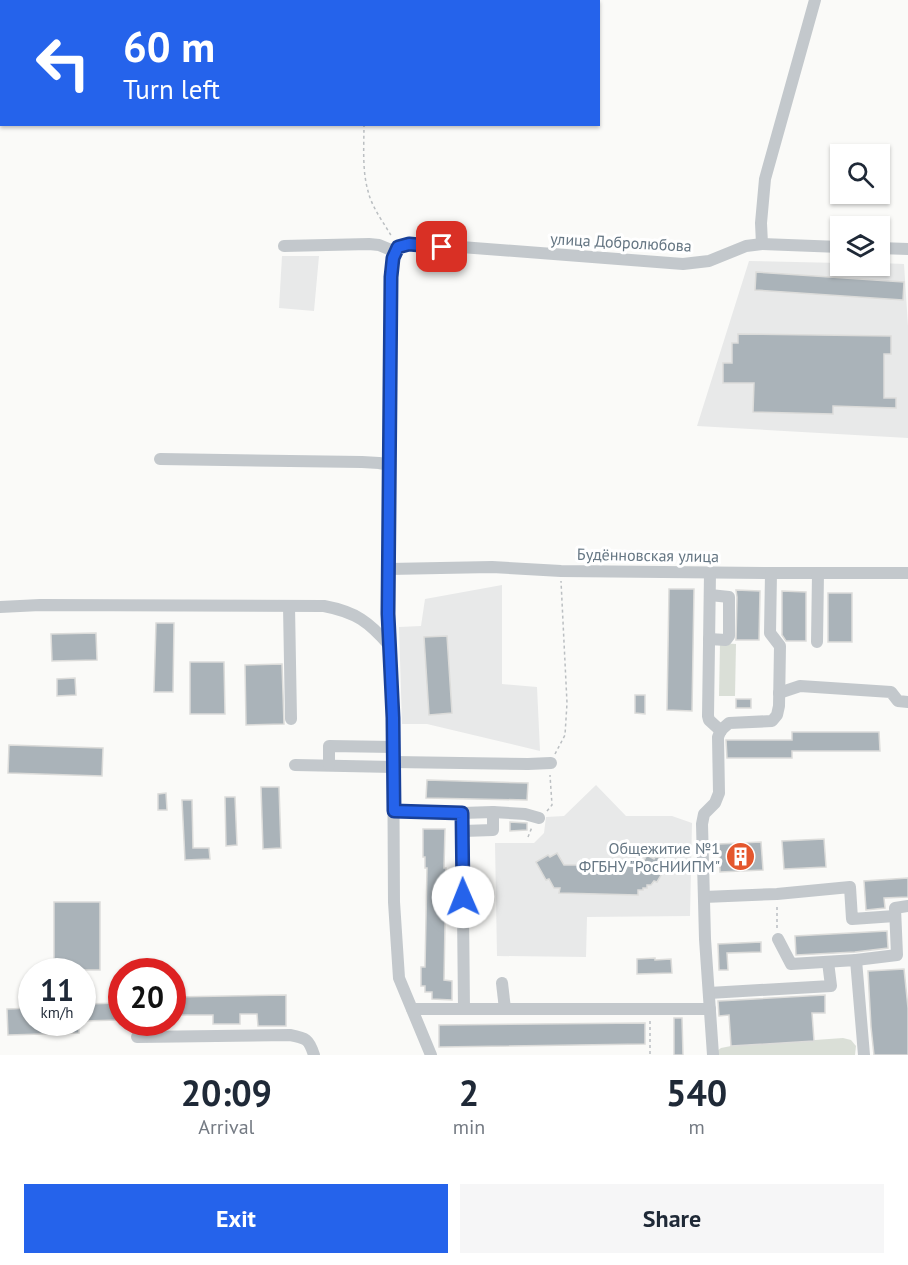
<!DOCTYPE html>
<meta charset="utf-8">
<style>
:root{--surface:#fff;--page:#f6f6f7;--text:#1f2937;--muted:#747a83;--accent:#2563eb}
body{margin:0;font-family:"PT Sans",sans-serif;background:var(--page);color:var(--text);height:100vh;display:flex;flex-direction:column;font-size:22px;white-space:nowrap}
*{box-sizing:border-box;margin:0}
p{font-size:20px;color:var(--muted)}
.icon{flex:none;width:33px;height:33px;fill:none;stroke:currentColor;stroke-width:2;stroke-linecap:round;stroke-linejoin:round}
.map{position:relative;height:1055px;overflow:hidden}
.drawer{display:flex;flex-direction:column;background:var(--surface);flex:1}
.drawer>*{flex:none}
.banner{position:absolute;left:0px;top:0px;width:600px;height:126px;box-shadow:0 2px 4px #0004;background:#2563eb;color:#fff;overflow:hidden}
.buttons{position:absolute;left:830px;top:144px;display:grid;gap:12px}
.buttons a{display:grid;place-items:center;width:60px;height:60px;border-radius:0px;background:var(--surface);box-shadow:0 2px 4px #0004;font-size:30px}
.speed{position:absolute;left:18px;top:958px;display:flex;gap:12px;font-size:30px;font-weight:700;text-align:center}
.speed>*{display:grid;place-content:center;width:78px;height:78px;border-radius:50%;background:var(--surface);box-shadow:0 2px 4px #0004;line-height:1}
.speed small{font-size:15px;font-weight:400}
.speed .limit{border:9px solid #d22;background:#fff;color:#111}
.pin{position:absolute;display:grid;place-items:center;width:51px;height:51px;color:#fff;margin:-26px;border-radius:12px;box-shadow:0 3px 9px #0006}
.me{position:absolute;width:66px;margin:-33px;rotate:359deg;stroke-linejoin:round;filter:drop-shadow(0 0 4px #0008)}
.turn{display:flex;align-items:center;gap:21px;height:126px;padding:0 24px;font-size:27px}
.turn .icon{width:78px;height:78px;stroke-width:2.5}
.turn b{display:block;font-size:42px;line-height:51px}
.eta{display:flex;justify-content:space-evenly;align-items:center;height:102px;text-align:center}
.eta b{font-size:36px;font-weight:800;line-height:42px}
.action{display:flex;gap:12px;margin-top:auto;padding:12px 24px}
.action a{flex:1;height:69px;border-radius:0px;background:var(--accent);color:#fff;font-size:24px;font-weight:800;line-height:69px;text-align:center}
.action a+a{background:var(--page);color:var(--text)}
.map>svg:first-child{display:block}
</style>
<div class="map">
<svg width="908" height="1055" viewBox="0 0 908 1055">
<rect width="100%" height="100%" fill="#fafaf8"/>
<g fill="#e8e9e9">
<polygon points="282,256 319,256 314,311 279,308"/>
<polygon points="749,261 840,263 840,266 879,266 879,263 904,264 908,326 908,438 697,426"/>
<polygon points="502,585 502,684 537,687 540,751 427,724 402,724 399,627 421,626 425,599"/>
<polygon points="596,785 626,816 672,816 692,823 690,916 587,917 586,957 497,956 495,843 534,843 544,833 546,817 564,816"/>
</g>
<g fill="#dadfd7">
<polygon points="720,643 736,644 735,696 719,696"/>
<polygon points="843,1038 851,1040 856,1046 855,1055 717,1055 717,1051 721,1048 731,1046"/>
</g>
<g fill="#aab3b9" stroke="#dcdcda" stroke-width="1.5">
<polygon points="756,272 904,282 903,300 755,290"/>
<polygon points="738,334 891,336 891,354 884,354 884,398 896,398 896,408 833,406 833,414 753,412 754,383 723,383 723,363 732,363 732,343 738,343"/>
<polygon points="669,589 694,589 692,711 667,710"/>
<polygon points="736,590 760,591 759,640 736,640 737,597"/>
<polygon points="782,591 806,592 806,641 786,641 782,635"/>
<rect x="828" y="593" width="24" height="49"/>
<polygon points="156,623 174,623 173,692 154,692"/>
<polygon points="96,633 97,660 52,661 51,634"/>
<polygon points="447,636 452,713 429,715 424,637"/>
<polygon points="190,662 224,662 225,714 190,714"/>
<polygon points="282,664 284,724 246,725 245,665"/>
<polygon points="75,678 76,695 57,696 57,679"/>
<polygon points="635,695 645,695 645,714 635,713"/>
<rect x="736" y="699" width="15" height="9"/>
<polygon points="792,732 879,732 880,751 792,751 792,758 727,758 726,740 792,740"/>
<polygon points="9,745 103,748 102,776 8,773"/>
<polygon points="427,780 528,783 527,800 426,798"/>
<polygon points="261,787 279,787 281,848 263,849"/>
<polygon points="166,793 167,810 158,810 158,794"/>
<polygon points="225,797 235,797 237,845 226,846"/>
<polygon points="182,800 192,800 193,848 209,848 210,859 185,860"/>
<polygon points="510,822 527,823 527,830 510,831"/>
<polygon points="423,829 445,829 444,868 446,868 444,980 452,981 452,1000 432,999 432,992 425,992 425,986 421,986 421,967 425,967 427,868 425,868 425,857 423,857"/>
<polygon points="824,839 826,867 784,869 782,841"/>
<polygon points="761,842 763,870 720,872 719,844"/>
<polygon points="557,853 564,865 582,865 582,860 617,860 617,866 641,866 647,855 654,859 656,856 668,863 657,882 654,881 651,885 647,885 647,888 643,888 643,890 638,890 638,895 559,893 560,888 554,888 549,879 546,880 536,862 548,855 550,857"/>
<polygon points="908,878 908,897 884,898 885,908 866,910 864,881"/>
<rect x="54" y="902" width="46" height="68"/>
<polygon points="887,931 888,948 855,952 796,955 795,936"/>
<polygon points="761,942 761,952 727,953 728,970 719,970 718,944"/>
<polygon points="655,958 655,960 671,959 672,973 637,974 637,959"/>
<polygon points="904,969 908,1008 908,1055 874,1055 871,1027 868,971"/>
<polygon points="286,995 286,1026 258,1026 257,1014 240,1014 240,1024 213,1024 213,1015 172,1015 172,997"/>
<polygon points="825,995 825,1013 812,1013 814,1041 731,1046 729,1015 719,1016 718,1001"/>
<polygon points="122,1003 120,1020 82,1021 82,1004"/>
<polygon points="32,1008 32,1023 79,1023 79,1033 8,1035 7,1009"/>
<polygon points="674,1018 682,1018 683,1055 674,1055"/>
<polygon points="645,1023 645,1044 439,1047 439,1025"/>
</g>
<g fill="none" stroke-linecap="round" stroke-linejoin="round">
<g stroke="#bbbfc2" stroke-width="1.5" stroke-dasharray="3 3" stroke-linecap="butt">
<polyline points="324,0 325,2"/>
<path d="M364,124C364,146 362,170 368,191C372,208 384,223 392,237"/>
<polyline points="555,754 565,735 567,703 561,581"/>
<polyline points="547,811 552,805 550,775"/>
<polyline points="528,837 532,827"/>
<polyline points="777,907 777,929"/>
<polyline points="650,1021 650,1055"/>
</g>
<g stroke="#c3c8cc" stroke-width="12">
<polyline points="762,244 761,223 765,179 815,0"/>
<polyline points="284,246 369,244 379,245 396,252"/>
<polyline points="879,248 908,249"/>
<polyline points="160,459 362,462 379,463 390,465"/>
<polyline points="389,569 492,567 561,571 771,573 908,573"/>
<polyline points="710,573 708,716 709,720 721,731"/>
<polyline points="289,606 291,719"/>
<path d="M0,607L40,605L324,606C356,612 369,622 390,646"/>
<polyline points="709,639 726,640 729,636 729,597 710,595"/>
<polyline points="817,642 818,573"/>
<polyline points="779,693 800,686 891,692 898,701 908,702"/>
<polyline points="394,762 528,764 551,763"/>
<polyline points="295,765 394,767"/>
<polyline points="329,765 329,746 394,747"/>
<polyline points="395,811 462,813 464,1009"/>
<polyline points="493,812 525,814 539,818"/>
<polyline points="462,813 493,812 493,830 463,831"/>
<polyline points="704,897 777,894 850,887 852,919 895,916"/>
<polyline points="778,939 791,964 856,960 864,1055"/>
<polyline points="856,960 897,955 895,908 908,906"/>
<polyline points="502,983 505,1009"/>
<polyline points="709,993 831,986 828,962"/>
<polyline points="412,1009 710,1009"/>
<path d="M137,1037L290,1035C306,1038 309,1039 314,1055"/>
<polyline points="431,1055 399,978 394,902 393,718 388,614 391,277 393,258 398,247 409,244 422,244 683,264 709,261 746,246 762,244 840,247"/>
<polyline points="713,1055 705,939 702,824 704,814 715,803 719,793 718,737 721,730 729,723 772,721 777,715 779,706 780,646 770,633 771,573"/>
</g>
</g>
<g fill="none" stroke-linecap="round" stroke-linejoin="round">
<defs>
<polyline id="route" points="442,247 409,244 398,247 393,258 391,277 388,614 393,718 394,811 462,813 463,897"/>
</defs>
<use href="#route" stroke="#184099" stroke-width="15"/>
<use href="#route" stroke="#2563eb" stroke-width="10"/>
</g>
<defs>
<symbol id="building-disc" viewBox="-11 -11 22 22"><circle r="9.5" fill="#e4572e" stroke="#fff"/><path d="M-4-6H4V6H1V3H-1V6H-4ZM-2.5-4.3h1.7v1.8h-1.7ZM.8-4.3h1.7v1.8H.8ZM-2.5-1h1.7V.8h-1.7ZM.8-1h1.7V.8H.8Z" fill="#fff"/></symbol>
</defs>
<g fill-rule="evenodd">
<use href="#building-disc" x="724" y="840" width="33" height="33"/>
</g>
<g text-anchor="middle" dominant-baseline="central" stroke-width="6" stroke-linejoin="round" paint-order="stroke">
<g font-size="16" fill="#657683" stroke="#fff">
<text transform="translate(621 242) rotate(3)">улица Добролюбова</text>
<text transform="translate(648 555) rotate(1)">Будённовская улица</text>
</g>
<g font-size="16" fill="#657683" stroke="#fff" text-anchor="end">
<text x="720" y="848">Общежитие №1<tspan x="720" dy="18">ФГБНУ "РосНИИПМ"</tspan></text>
</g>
</g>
</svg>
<div class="buttons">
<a><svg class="icon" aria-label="search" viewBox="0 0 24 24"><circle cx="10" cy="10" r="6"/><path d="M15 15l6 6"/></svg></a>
<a><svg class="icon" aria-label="layers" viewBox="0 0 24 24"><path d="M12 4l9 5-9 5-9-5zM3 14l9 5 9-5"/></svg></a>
</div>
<div class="speed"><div>11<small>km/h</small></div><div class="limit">20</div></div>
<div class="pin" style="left:442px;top:247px;background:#d93025"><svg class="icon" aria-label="arrive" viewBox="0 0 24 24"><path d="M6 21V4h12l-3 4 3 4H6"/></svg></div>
<svg class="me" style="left:463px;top:897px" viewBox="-20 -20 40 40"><circle r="19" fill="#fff"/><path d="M0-13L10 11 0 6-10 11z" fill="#2563eb"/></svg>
<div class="banner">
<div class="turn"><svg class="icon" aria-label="left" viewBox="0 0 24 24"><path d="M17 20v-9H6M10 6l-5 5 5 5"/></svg><div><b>60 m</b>Turn left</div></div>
</div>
</div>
<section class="drawer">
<div class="eta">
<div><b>20:09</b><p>Arrival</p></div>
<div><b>2</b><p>min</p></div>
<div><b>540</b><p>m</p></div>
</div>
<div class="action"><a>Exit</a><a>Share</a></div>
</section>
